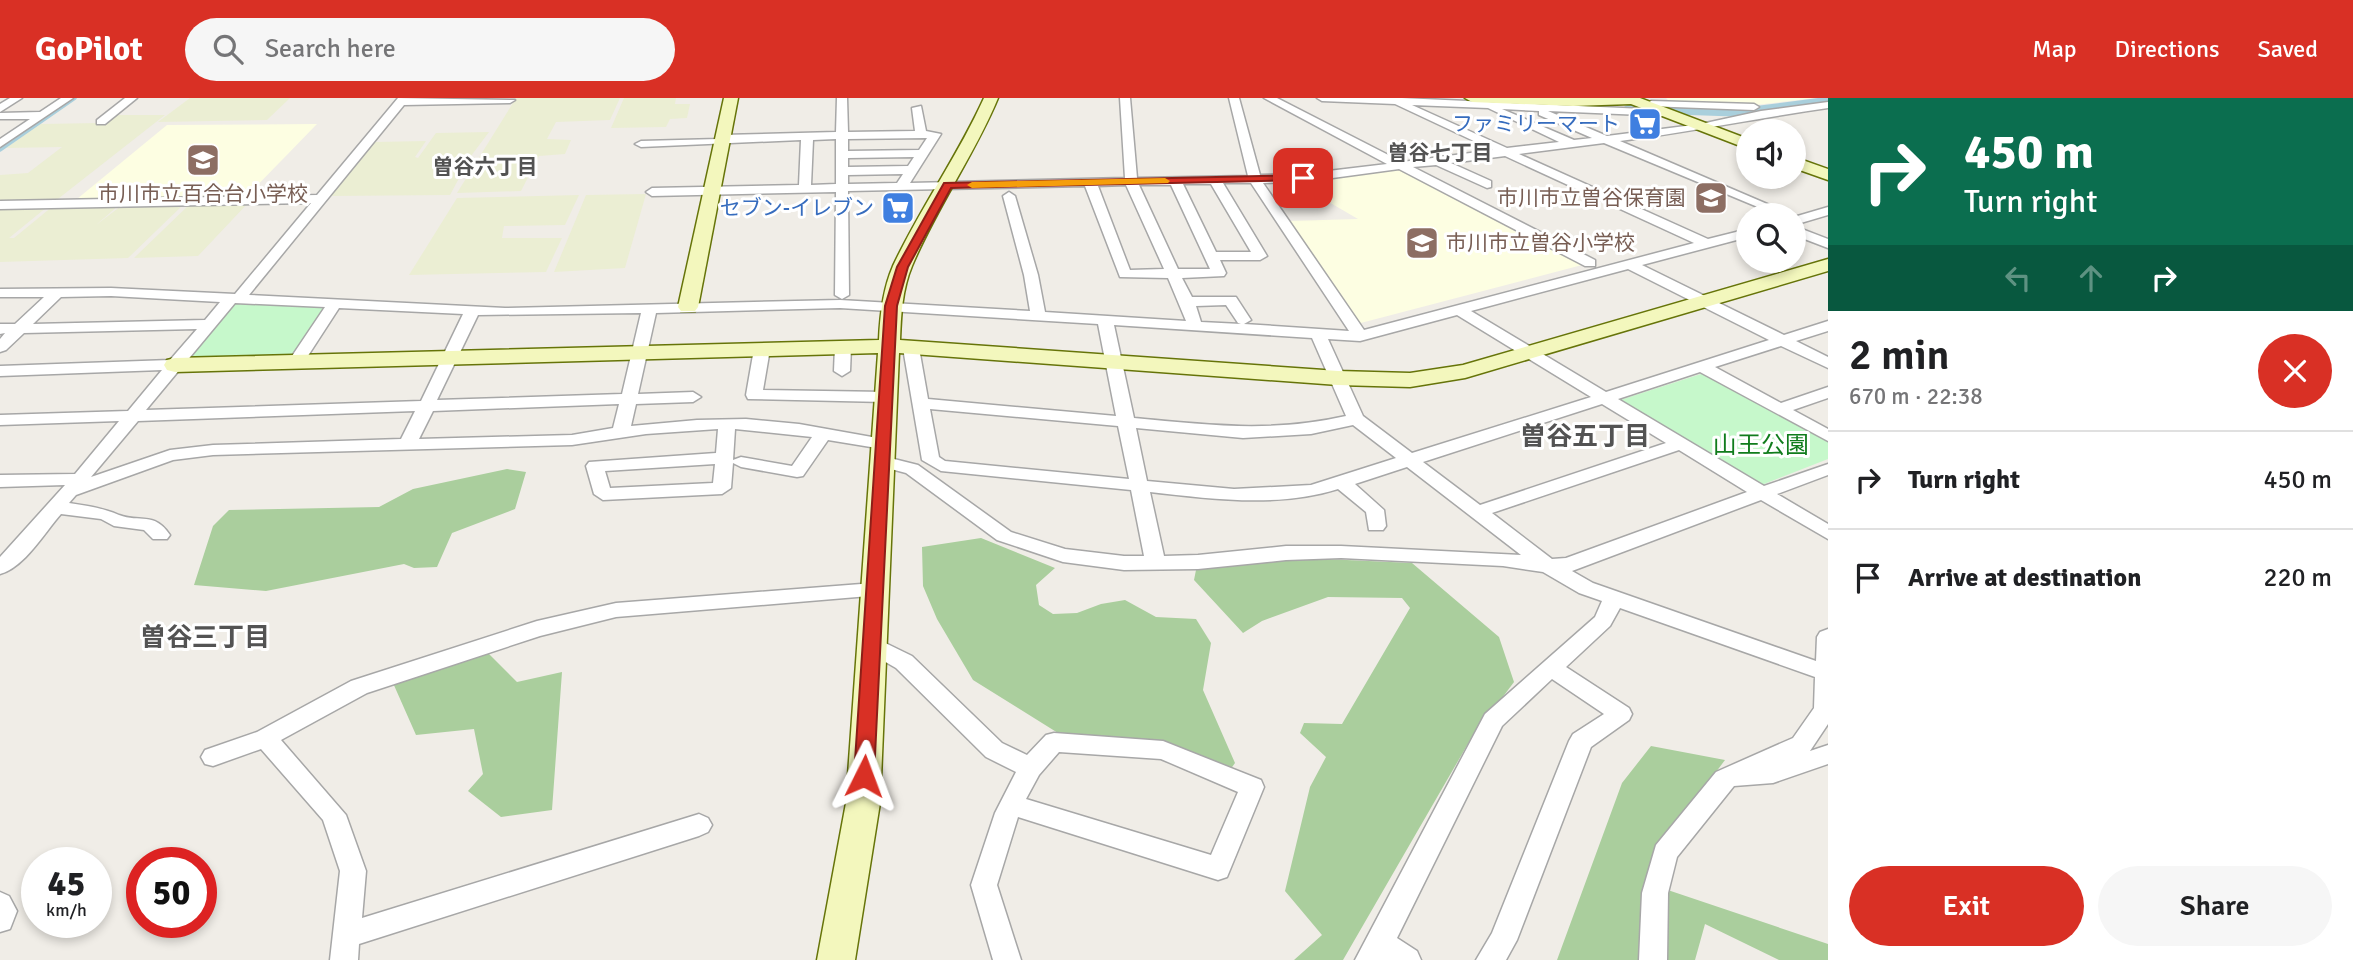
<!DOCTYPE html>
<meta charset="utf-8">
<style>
:root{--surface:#fff;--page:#f6f6f6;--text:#202124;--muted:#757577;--line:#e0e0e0;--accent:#d93025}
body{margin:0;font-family:Signika,"Noto Sans JP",sans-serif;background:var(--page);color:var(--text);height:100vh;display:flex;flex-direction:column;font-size:26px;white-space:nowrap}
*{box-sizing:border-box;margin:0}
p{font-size:23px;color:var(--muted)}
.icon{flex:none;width:38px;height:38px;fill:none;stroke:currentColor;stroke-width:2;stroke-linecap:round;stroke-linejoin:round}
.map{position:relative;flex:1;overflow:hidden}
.panel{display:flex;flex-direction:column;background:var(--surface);width:525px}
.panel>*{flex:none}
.banner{background:#0b6e4f;color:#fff;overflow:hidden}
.buttons{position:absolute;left:1736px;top:21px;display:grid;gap:14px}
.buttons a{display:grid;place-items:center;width:70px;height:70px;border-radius:50%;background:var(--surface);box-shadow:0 4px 10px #0003;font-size:35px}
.speed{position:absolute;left:21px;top:749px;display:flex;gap:14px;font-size:35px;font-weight:700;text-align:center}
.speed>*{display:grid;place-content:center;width:91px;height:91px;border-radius:50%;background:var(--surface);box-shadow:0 4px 10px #0003;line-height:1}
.speed small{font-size:18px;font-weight:400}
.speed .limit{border:10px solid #d22;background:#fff;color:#111}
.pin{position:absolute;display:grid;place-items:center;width:60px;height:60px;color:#fff;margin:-30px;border-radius:14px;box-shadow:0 4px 10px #0006}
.me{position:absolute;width:77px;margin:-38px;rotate:3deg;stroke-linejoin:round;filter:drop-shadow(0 0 5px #0008)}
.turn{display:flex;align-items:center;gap:24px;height:147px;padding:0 21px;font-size:32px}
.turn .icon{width:91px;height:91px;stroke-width:2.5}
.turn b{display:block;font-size:49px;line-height:60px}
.lanes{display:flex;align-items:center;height:66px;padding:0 21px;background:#0003;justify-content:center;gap:35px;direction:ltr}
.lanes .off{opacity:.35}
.round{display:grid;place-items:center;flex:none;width:74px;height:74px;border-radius:37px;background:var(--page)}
.overview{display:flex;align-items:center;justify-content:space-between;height:119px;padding:0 21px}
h1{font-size:42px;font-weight:600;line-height:52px}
.action{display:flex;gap:14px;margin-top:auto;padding:14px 21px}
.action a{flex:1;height:80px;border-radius:42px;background:var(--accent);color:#fff;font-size:28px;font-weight:600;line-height:80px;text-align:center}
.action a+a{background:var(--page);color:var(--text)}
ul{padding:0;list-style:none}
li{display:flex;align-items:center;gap:21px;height:98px;padding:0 21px;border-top:2px solid var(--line)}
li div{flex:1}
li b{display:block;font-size:26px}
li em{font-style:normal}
header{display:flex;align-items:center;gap:42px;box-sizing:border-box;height:98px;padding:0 35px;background:var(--accent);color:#fff}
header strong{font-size:33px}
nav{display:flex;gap:38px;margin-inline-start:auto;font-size:24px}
.search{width:490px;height:63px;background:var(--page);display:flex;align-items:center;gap:18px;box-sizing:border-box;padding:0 24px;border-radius:38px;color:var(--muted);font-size:26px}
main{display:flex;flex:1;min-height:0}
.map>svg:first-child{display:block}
</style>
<header>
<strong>GoPilot</strong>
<div class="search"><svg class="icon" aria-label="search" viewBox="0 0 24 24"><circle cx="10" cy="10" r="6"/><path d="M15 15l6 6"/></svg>Search here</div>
<nav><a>Map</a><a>Directions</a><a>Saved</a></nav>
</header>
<main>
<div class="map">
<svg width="1828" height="862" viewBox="0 0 1828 862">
<rect width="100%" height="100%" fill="#f0ede7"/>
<g fill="#fdfee2">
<polygon points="1666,0 1816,0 1755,7 1669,3"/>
<polygon points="317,26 248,97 77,101 167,27"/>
<polygon points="1399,71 1582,167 1357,226 1288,123 1358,121 1291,82"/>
</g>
<g fill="#ebeed3">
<polygon points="190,0 290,0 267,22 158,24"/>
<polygon points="516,0 620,0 610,22 556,24 547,41 571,42 565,56 539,58 521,93 457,95"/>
<polygon points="624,0 676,0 675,6 690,6 687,20 670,21 666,29 611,30"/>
<polygon points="111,17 165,17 54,104 0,105 0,77 28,75 62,49 6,50 41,26 99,25"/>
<polygon points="489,34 471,58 450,97 330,98 375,44 426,43 415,59 418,60 436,35"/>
<polygon points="646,96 625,170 554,174 586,97"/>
<polygon points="579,97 565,127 504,128 502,140 562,140 546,174 409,177 457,100"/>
<polygon points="249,104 198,158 134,160 190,106"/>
<polygon points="119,107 96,127 121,108 183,107 128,160 0,164 0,110 47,109 9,140 14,140 53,108"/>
</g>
<g fill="#aace9d">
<polygon points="507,371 526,374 515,411 452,435 437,469 414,470 404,466 266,493 194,487 213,428 229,412 379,409 413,391"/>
<polygon points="981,440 1055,470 1036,487 1039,507 1053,516 1077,515 1101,506 1125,502 1156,519 1196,521 1211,545 1203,592 1235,665 1230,672 1156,644 1058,635 973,582 937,521 923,488 922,449"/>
<polygon points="1303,460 1412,465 1499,539 1514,584 1469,644 1343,862 1294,862 1322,837 1285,793 1310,689 1326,659 1300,635 1304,625 1342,626 1410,510 1402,500 1328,499 1262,523 1243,535 1194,482 1196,472"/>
<polygon points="487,554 517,584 562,574 552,712 501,719 468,693 483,676 474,631 416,637 393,585"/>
<polygon points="1651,648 1725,662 1671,734 1644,784 1828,846 1828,862 1779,862 1705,826 1695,862 1557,862 1622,685"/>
</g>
<g fill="#c6f8cb">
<polygon points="230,201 335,205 296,264 175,267"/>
<polygon points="1704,275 1828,342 1828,361 1759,388 1617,303"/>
</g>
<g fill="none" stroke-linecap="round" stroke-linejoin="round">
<polyline stroke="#a9cfdc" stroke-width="3.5" points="0,52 75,0"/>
<polygon fill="#a9cfdc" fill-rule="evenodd" points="1818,0 1828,0 1828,9 1748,19 1631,15 1622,10 1631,5 1748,9"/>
<defs>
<g id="street">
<polygon points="10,0 22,0 0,14 0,6"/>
<polygon points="61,0 73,0 0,49 0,41 30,21 0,21 0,15 40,14"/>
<polygon points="125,0 137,0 105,26 97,26 97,22"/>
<path d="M398,0L515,2L510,5L404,7L249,197L505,210L840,202L1030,213L1024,177L1003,98L1009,94L1015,98L1038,177L1045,214L1186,223L1168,180L1120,179L1085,88L848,93L849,197L842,201L835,197L836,94L652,98L646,94L652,90L799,87L801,42L641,49L635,46L641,43L718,41L723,37L836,34L837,0H847L848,34L915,33L912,10L921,8L926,33L941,36L910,85L1125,80L1120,0H1130L1137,80L1248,78L1229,0H1239L1260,77L1303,76L1387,66L1264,0H1277L1402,64L1493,52L1395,6L1322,3L1317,0H1402L1666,12L1671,15L1666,18L1548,13L1607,38L1701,26L1761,13L1828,4V10C1758,20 1689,34 1620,43L1793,117H1777L1604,45L1519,56L1708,141L1748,131V139L1642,167L1784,237L1828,223V233L1796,243L1828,259V270L1781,248L1715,269L1781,305L1828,289V300L1793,312L1828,331V343L1700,274L1618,301L1764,388L1828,366V377L1777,396L1828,426V441L1761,402L1572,473L1593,485L1816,563L1817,539L1820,534L1828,531V626L1810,653L1828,647V666L1773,685L1734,688L1677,759L1668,795L1667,862H1639L1642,795L1656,747L1716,674L1793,640L1814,610L1815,579L1620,510L1610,528L1566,569L1629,610L1632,616L1629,622L1591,649L1517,842L1506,862H1476L1492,835L1569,643L1573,636L1604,616L1552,581L1502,628L1397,840L1417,853L1421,862H1355L1485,616L1595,519L1602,503L1579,495L1543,474L1503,468L1341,460L1286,462L1198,471L1124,472L1063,464L997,442L906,375L876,367L873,363L882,358L918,367L1011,434L1065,451L1124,458H1144L1131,392L941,373L922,362L903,250L905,247L911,245L919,250L928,301L1116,318L1098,226L840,210L656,215L638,296L693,294L701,299L693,304L636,306L631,328L697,322L746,321L799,326L883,341L892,346L883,351L828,342L803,378L797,379L741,369L733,365L731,390L722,396L603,402L594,396L586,368L589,364L716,355L718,331L646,336L572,347L213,357L173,362L76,397L69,405C88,408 103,410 119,417C140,425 154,413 170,437L167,441H153L144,432L114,428L101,421L61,416C44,435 25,469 0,476V459L65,387L0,389V377L75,376L119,323L0,327V317L128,313L162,272L0,278V268L170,262L197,231L24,235L6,252L0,254V241L5,235L0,236V226H15L44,199H0V191L111,190L235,196L311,105L0,111V103L317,97ZM1412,7L1488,10L1559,44L1507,50ZM1502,11L1539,13V17L1592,40L1574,42ZM927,40L919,52L848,53V41ZM836,41V86L811,87L813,42ZM1505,58L1694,145L1364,232L1263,85L1303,84L1399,71L1585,168H1595V162L1413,69L1436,67L1487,90L1491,89V83L1451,65ZM914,59L908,68L848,69V60ZM903,76L897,85L848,86V77ZM1223,85H1251L1349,233L1244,226L1251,222L1236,199H1192L1182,180L1224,178L1226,175L1220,162H1260L1267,158ZM1183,86H1211L1251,154H1216ZM1126,87L1164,171L1130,172L1098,88ZM1139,87H1171L1210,171H1178ZM1628,171L1769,242L1606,294L1471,213ZM111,198L220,204L205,222L33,226L61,199ZM235,205L325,209L288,264L296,269L302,267L339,210L463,216L421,303L146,312ZM1226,207L1238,225L1241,226L1201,224L1196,208ZM641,215L622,296L437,302L478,217ZM1457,217L1591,299L1412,355L1363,318L1328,241L1360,243ZM1114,227L1312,240L1346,318C1270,335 1210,327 1134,320ZM619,306L613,330L572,337L419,341L433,313ZM1602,306L1666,345L1480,407L1423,364ZM930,311L1118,328L1129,381L945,363L939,359ZM415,313L401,341L213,347L170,352L91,379L138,323ZM1353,327L1396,360L1311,387L1234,391L1147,383L1136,330L1243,340L1311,336ZM735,331L812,339L792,368L741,359L733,362ZM1679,352L1747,394L1566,460L1552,461L1492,415ZM715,366L713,385L610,390L605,373ZM1407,369L1521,457L1341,448H1286L1198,457L1164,458L1150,394C1212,401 1278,410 1338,391L1366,414L1369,432H1383L1386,428L1384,412L1355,386Z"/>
<polygon points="1651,3 1754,6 1759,9 1754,12 1647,8 1646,6"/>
<polygon points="1828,109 1828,117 1794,127 1794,119"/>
<polygon points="1794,128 1828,141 1828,150 1794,137"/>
<polygon points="843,244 851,249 850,273 842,278 834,273 835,249"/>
<polygon points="762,246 770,251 763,292 885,294 893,299 885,304 748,301 746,297 754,251"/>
<polygon points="874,485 881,487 884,492 881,497 616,519 540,538 367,595 281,642 346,717 366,773 362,820 699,716 708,720 712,727 708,734 699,738 359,846 358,862 330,862 340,773 323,722 261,651 213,668 205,666 201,659 205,652 257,634 351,583 537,523 616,505"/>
<path d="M871,538L912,558L1002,645L1027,657L1046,637L1054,635L1163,643L1261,682L1264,689L1227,779L1218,782L1018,719L997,787L1021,862H993L971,787L995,715L1016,674L986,659L896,570L863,551L860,546L863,541ZM1059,654L1161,661L1238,694L1211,757L1026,701L1039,677Z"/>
<polygon points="0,794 9,798 17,813 10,831 0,834"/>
</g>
<g id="secondary">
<polygon points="724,0 738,0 698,209 695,213 681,213 678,209"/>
<path d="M984,0H998C974,58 936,110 912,168C902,192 901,217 900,242L1338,273L1410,275L1463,267L1828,161V173L1465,280L1410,289L1338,287L899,255L880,705L855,862H817L846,705L878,255L175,274L167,272L164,267L167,262L175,260L879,242C880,217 883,191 893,168C920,110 958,58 984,0Z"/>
<polygon points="1465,0 1640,0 1748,41 1748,51 1631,6 1573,8 1472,4"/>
<polygon points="1794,59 1828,71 1828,82 1794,70"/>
</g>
</defs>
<use href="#street" stroke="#a7a7a7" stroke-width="3"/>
<use href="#secondary" stroke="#667409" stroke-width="3"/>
<use href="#street" fill="#fff" fill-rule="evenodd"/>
<use href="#secondary" fill="#f3f7bd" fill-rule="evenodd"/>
</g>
<polygon fill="#d93025" stroke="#8d1f18" stroke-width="2" points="1303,77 1308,80 1306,82 951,90 908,169 897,208 874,678 871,684 864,687 857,684 854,678 885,208 897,169 944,85"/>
<polygon fill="#f59e0b" points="1165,80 1170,83 1168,85 972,90 967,87 972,84"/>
<defs>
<symbol id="supermarket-square" viewBox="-11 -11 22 22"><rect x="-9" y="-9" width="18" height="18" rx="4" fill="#3f7fe0" stroke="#fff"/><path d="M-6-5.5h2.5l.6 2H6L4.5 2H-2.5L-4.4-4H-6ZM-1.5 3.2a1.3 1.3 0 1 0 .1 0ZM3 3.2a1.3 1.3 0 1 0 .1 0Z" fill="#fff"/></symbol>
<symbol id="school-square" viewBox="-11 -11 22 22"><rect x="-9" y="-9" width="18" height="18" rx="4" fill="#8d6e63" stroke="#fff"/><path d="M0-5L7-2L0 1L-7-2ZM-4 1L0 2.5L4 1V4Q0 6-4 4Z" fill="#fff"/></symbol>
</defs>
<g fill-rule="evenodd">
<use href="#supermarket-square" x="1626" y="7" width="38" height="38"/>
<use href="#school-square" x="184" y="43" width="38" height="38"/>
<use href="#school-square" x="1692" y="81" width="38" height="38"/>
<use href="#supermarket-square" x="879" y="91" width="38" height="38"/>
<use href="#school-square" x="1403" y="126" width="38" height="38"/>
</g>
<g text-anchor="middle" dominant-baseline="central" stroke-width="6" stroke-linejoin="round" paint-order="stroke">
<g font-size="21" fill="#366cbe" stroke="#fff" text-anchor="end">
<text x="1620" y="26">ファミリーマート</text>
<text x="874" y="110">セブン-イレブン</text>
</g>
<g font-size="21" font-weight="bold" fill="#535353" stroke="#fff">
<text x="1440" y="55">曽谷七丁目</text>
<text x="485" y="69">曽谷六丁目</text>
</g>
<g font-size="21" fill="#785e54" stroke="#fff">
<text x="203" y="96">市川市立百合台小学校</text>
<text x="1686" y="100" text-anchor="end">市川市立曽谷保育園</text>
<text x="1446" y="145" text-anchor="start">市川市立曽谷小学校</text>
</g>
<g font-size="24" fill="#107c1c" stroke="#fff">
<text x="1761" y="347">山王公園</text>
</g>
<g font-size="26" font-weight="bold" fill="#535353" stroke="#fff">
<text x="1585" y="339">曽谷五丁目</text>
<text x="205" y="540">曽谷三丁目</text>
</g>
</g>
</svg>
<div class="buttons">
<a><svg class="icon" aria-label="sound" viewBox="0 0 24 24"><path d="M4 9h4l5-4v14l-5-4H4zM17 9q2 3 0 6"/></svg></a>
<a><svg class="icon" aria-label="search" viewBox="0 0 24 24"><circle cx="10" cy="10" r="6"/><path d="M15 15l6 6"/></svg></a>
</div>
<div class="speed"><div>45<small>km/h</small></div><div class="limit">50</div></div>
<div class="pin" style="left:1303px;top:80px;background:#d93025"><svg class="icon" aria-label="arrive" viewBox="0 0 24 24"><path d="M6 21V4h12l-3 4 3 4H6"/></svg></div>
<svg class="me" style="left:864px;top:678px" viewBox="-20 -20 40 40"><path d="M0-17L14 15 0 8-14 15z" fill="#d93025" stroke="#fff" stroke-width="4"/></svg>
</div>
<section class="panel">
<div class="banner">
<div class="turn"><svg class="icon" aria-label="right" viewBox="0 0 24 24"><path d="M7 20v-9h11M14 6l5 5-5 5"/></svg><div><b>450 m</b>Turn right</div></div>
<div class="lanes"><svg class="icon off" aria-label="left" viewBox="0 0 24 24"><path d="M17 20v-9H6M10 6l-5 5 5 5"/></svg><svg class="icon off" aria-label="ahead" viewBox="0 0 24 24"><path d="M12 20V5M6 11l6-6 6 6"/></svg><svg class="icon" aria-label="right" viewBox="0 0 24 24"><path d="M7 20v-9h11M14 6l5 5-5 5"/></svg></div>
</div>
<div class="overview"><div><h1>2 min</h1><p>670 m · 22:38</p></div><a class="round" style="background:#d93025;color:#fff"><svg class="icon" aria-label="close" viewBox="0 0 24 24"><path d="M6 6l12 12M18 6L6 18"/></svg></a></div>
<ul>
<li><svg class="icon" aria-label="right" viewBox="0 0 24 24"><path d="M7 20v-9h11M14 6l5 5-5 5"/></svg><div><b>Turn right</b></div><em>450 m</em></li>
<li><svg class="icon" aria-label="arrive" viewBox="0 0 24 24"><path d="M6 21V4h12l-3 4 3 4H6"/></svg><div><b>Arrive at destination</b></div><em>220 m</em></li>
</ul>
<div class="action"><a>Exit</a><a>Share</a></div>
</section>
</main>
